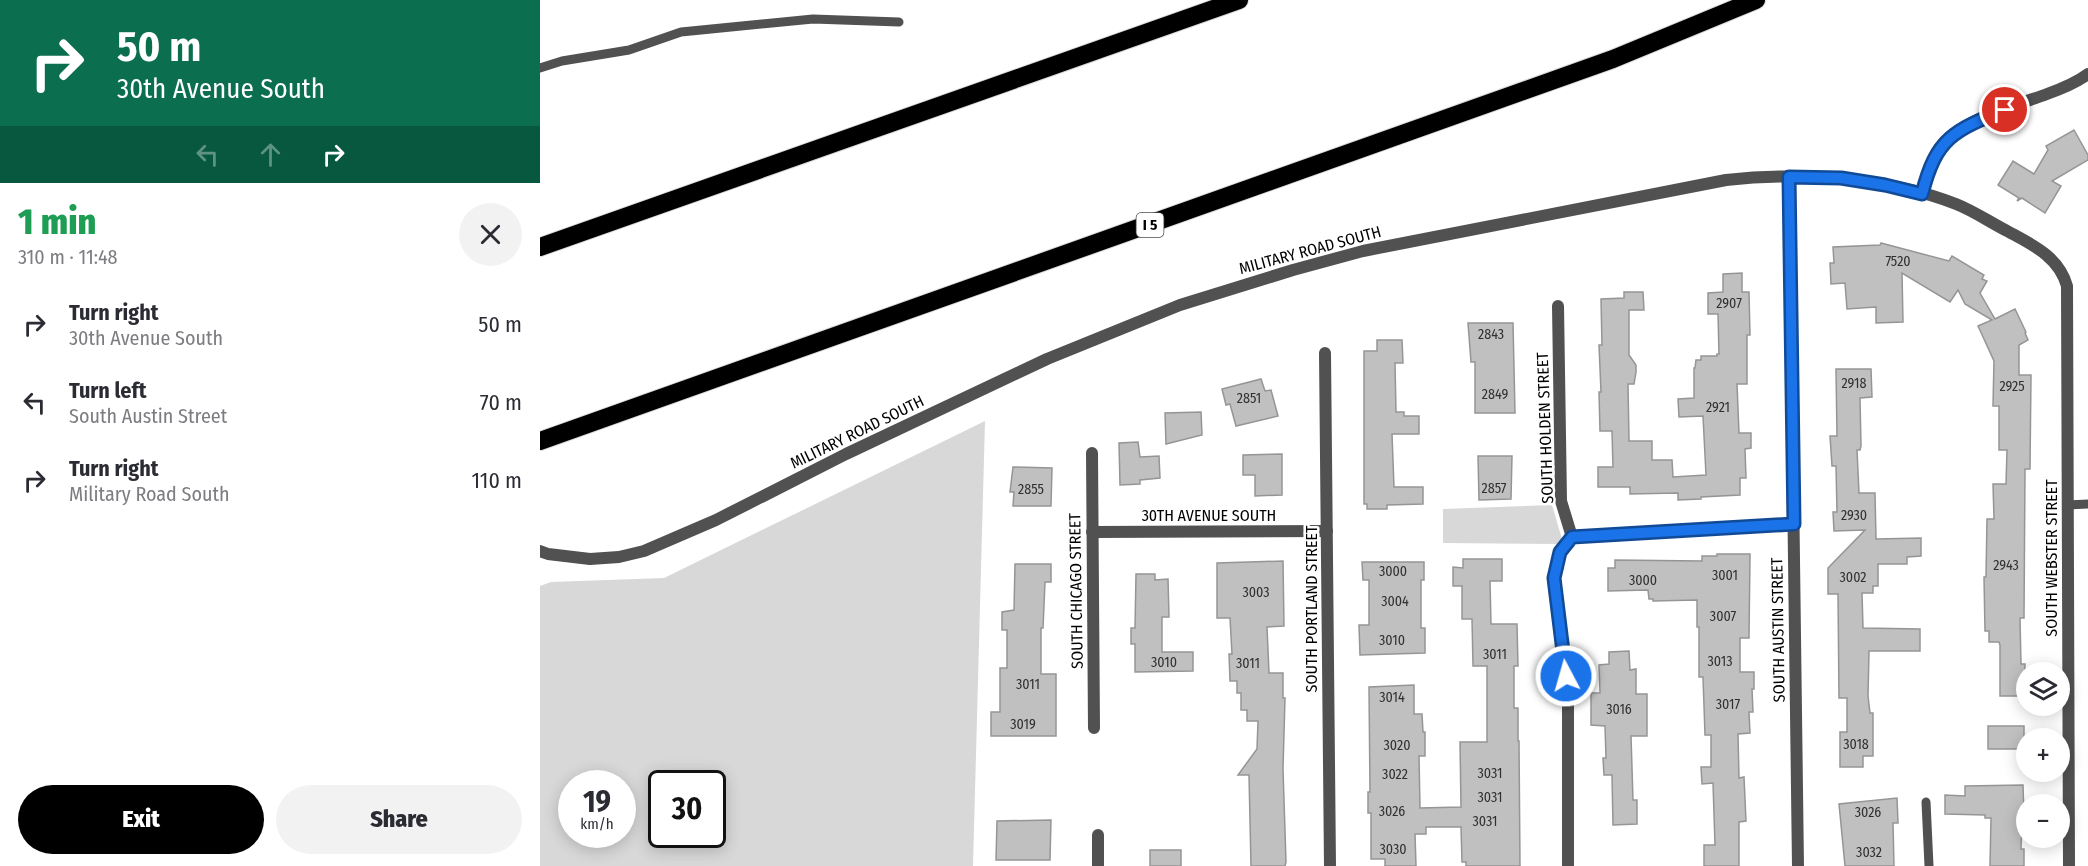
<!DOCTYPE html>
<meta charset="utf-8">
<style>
:root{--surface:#fff;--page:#f2f2f3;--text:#2b2b33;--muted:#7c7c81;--accent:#000}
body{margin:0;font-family:"Fira Sans Condensed",sans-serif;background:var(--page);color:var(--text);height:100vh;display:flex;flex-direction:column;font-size:22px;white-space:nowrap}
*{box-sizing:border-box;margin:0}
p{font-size:20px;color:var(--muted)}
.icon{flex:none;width:33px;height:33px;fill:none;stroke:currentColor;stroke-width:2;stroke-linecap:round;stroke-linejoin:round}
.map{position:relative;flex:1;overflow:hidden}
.drawer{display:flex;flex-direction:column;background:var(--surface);width:540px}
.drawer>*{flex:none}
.banner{background:#0b6e4f;color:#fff;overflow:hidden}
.buttons{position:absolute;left:1476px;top:662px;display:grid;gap:12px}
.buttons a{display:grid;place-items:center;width:54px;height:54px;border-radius:50%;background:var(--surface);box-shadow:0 3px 15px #0003;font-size:30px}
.speed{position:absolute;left:18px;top:770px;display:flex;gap:12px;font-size:30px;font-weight:700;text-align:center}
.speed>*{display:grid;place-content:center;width:78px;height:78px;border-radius:50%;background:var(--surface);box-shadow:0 3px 15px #0003;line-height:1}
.speed small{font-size:15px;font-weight:400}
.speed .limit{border:3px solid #111;border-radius:9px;background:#fff;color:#111}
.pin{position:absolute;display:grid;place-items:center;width:51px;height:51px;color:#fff;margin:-26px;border:3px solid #fff;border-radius:50%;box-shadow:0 2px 6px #0007}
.me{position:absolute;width:66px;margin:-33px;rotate:354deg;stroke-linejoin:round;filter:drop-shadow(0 0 4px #0008)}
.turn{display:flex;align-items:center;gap:21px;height:126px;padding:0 18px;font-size:27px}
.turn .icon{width:78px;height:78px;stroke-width:2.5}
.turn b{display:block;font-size:42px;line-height:51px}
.lanes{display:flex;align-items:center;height:57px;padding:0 18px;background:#0003;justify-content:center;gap:30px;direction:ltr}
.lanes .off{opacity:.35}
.round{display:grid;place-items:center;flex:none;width:63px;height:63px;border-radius:32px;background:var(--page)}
.summary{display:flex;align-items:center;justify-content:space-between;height:102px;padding:0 18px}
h1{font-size:36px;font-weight:800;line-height:45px;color:#1e9e55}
.primary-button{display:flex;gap:12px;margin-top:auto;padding:12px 18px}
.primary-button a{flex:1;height:69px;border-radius:36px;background:var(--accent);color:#fff;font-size:24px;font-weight:800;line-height:69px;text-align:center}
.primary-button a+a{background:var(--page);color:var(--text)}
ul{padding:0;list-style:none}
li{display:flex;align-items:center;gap:18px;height:78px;padding:0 18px}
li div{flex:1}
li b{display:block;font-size:22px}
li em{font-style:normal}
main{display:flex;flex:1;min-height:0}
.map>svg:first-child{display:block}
</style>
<main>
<section class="drawer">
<div class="banner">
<div class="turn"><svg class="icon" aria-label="right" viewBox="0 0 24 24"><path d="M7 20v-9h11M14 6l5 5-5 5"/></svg><div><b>50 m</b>30th Avenue South</div></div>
<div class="lanes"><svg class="icon off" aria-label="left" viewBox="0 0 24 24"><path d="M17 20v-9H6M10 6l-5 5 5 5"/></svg><svg class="icon off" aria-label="ahead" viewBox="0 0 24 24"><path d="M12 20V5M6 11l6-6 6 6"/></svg><svg class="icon" aria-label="right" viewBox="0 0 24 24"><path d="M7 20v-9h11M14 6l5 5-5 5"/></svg></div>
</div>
<div class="summary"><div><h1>1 min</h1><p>310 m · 11:48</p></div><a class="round"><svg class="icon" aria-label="close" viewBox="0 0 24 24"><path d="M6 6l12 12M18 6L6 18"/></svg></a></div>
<ul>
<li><svg class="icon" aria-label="right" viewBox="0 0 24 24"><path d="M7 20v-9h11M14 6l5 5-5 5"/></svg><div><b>Turn right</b><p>30th Avenue South</p></div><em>50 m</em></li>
<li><svg class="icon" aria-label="left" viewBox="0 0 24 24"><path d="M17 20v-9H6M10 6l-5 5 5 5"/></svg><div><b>Turn left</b><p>South Austin Street</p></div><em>70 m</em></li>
<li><svg class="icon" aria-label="right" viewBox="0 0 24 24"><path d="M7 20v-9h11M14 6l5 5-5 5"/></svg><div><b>Turn right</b><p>Military Road South</p></div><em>110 m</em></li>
</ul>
<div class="primary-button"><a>Exit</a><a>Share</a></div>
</section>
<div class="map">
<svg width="1548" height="866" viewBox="0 0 1548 866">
<rect width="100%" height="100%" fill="#fff"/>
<g fill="#d8d8d8" fill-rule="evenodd">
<path d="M445,421L433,866H0V586L11,582L124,578ZM32,783H82V834H32ZM122,783H172V834H122Z"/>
<polygon points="1012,505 1022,539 1019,544 903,543 903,509"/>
</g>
<g fill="#c0c0c0" stroke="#959595" stroke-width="1.5">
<polygon points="1534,130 1548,155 1548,160 1512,181 1521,186 1505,213 1482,198 1477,201 1479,198 1458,185 1473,161 1494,174 1508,150 1506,146"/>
<polygon points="1341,243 1409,261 1412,256 1444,275 1442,279 1447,281 1440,293 1455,319 1475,309 1486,332 1485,333 1488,340 1479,345 1479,375 1491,375 1490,469 1485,469 1484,618 1480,618 1481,664 1485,664 1484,696 1460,696 1460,645 1459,642 1449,642 1449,631 1445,631 1444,577 1446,577 1447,519 1454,519 1453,484 1466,484 1467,450 1459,450 1459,406 1453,406 1454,361 1438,326 1452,320 1425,304 1418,290 1410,302 1362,273 1363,322 1336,323 1336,307 1307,309 1305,283 1291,284 1290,263 1294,263 1293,247 1340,245"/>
<polygon points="1202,273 1202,292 1209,292 1210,335 1207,335 1207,384 1197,384 1199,433 1211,433 1211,448 1205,449 1206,478 1200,478 1200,495 1161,497 1161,499 1138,500 1138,493 1090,494 1090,487 1058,487 1058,467 1073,467 1072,431 1060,431 1059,392 1061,392 1059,345 1062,345 1061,299 1084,298 1084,292 1103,292 1104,310 1089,310 1089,355 1096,365 1096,372 1094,384 1088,384 1089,441 1112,441 1112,460 1132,460 1133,477 1166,475 1163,416 1139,417 1138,399 1154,398 1154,368 1155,368 1156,360 1161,360 1161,356 1177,356 1177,354 1179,354 1178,314 1168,314 1168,293 1183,292 1183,274"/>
<polygon points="928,323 973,323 975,413 935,413 935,362 931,362"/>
<polygon points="837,340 862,340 863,363 855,363 856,412 864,412 864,416 879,416 879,434 852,434 854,487 883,487 883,504 847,505 847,509 827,509 827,504 824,504 824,351 837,351"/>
<polygon points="1296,369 1331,369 1332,397 1320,398 1321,446 1320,450 1317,450 1319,493 1335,493 1336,539 1381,538 1381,556 1367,557 1367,564 1338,564 1338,586 1333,586 1333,593 1322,593 1323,628 1380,629 1380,651 1329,651 1328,696 1330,713 1333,713 1333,756 1323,756 1323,767 1300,767 1300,732 1307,732 1307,698 1299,698 1298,594 1288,594 1288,568 1325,530 1294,531 1293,512 1297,512 1296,466 1292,466 1290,436 1297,436"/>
<polygon points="721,379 725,391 731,390 738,416 696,426 690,404 686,405 682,389"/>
<polygon points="661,412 662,435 626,444 625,413"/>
<polygon points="598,442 600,457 619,456 620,478 600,480 600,484 580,485 579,443"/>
<polygon points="742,454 742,495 715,496 715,475 703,475 703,455"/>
<polygon points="938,456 972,456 971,499 939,500"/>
<polygon points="473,467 512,468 511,506 473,506 474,492 470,492"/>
<polygon points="1177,554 1210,554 1209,638 1200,638 1200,672 1214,672 1214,689 1212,689 1213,712 1209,712 1210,733 1198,734 1199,778 1204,777 1206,821 1199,822 1199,866 1164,866 1164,845 1175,845 1173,783 1162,784 1161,767 1171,767 1171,735 1165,735 1163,677 1159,677 1159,627 1157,627 1157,600 1113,601 1113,599 1109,599 1108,590 1068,591 1068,568 1075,568 1075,560 1162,561 1162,556 1177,556"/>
<polygon points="923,559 962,559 962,581 950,581 951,624 977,624 978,666 974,666 974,708 978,708 978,741 979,741 980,866 926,866 926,862 922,862 921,827 886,827 886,834 875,834 876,866 845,866 845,859 831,859 831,813 828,813 828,792 830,792 829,687 874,685 874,714 882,714 883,732 885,732 885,756 879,756 880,808 921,807 920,742 947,742 947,666 933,666 932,619 922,619 922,586 913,586 913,567 923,568"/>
<polygon points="743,561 744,626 727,627 729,673 743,673 743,698 745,698 743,769 746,862 745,866 711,866 709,775 698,775 717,749 718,721 707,721 707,710 701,710 701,693 697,693 697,681 690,681 689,654 692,654 690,618 677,618 677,563"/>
<polygon points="822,562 884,562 884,580 881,580 881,628 885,628 885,653 820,655 819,625 829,625 829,580 823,580"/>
<polygon points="475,564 511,564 511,582 505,582 503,628 501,628 501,674 516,674 516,736 451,736 451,712 460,712 460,668 467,668 467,630 462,630 462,612 474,610"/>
<polygon points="596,574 615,574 615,580 628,579 629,617 622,617 622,652 653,652 653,671 595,672 595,644 591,644 591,628 595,628"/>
<polygon points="1089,651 1090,670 1096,669 1096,694 1107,694 1107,736 1091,736 1093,800 1097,800 1097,824 1073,825 1072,775 1064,775 1063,758 1066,758 1065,726 1051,725 1051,693 1060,693 1059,665 1069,664 1069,652"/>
<rect x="1448" y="726" width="36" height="23"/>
<polygon points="1483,785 1484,817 1482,817 1481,849 1484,849 1484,866 1450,866 1451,818 1445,818 1445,815 1405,814 1405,795 1425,796 1425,786"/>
<polygon points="1357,798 1358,823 1353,823 1354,866 1305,866 1299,804"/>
<polygon points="511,820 510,860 456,860 457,821"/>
<rect x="610" y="850" width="31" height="16"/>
</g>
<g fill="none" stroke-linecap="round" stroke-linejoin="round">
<defs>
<g id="motorway">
<polyline points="0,247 699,0"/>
<polyline points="0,441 1073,59 1216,0"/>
</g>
</defs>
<use href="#motorway" stroke="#dbdbdb" stroke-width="20"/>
<g stroke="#515151" stroke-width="9">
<polyline points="0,68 22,61 89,50 141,32 273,19 359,22"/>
<polyline points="1527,505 1548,504"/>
<polyline points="1386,802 1389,866"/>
</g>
<g stroke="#515151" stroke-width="12">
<polyline points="1249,177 1258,866"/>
<path d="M1382,194C1386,177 1390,161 1400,147C1421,119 1475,106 1507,94C1521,89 1536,83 1548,74"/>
<polyline points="1018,306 1021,501 1032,537 1020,552 1013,578 1028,697 1028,866"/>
<polyline points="785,353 790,866"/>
<polyline points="552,453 554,728"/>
<polyline points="552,532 787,531"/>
<polyline points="1032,537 1254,524"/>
<path d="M0,551L8,554L50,559L79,557L104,551L176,520L306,454L507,359L640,305L753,270L823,251L1186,180C1259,172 1347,177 1416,204C1434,211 1451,223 1469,232C1493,245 1519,257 1527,286L1529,866"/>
<polyline points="558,835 558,866"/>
</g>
<use href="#motorway" stroke="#000" stroke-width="18"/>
</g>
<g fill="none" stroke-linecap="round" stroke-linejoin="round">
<defs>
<path id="route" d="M1026,676L1014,578L1020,552L1032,537L1254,524L1249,177L1301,178L1345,185L1382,194C1396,138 1414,130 1465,110"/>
</defs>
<use href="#route" stroke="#114b97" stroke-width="15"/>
<use href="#route" stroke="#1a73e8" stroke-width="10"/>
</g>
<g text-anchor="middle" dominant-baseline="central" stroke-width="5" stroke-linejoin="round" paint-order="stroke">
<g font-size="14" fill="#303030">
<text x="1358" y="261">7520</text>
<text x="1189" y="303">2907</text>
<text x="951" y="334">2843</text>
<text x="1314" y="383">2918</text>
<text x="1472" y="386">2925</text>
<text x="955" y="394">2849</text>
<text x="709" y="398">2851</text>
<text x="1178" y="407">2921</text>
<text x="954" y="488">2857</text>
<text x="491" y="489">2855</text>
<text x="1314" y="515">2930</text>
<text x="1466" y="565">2943</text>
<text x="853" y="571">3000</text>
<text x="1185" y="575">3001</text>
<text x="1313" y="577">3002</text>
<text x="1103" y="580">3000</text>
<text x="716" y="592">3003</text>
<text x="855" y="601">3004</text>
<text x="1183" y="616">3007</text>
<text x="852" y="640">3010</text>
<text x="955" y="654">3011</text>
<text x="1180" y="661">3013</text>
<text x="624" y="662">3010</text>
<text x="708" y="663">3011</text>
<text x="488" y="684">3011</text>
<text x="852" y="697">3014</text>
<text x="1188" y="704">3017</text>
<text x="1079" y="709">3016</text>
<text x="483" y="724">3019</text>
<text x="1316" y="744">3018</text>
<text x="857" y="745">3020</text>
<text x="950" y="773">3031</text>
<text x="855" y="774">3022</text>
<text x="950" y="797">3031</text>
<text x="852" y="811">3026</text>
<text x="1328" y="812">3026</text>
<text x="945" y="821">3031</text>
<text x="853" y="849">3030</text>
<text x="1329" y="852">3032</text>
</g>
<rect fill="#fff" stroke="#4c4c4c" stroke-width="1.5" x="596.5" y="213" width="27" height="24" rx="4.5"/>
<g font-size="15" font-weight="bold" fill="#000">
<text x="610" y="225">I 5</text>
</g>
<g font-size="16" fill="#000" stroke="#fff">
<text transform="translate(770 250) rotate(-15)">MILITARY ROAD SOUTH</text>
<text transform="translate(1005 428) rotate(-92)">SOUTH HOLDEN STREET</text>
<text transform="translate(317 432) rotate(-26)">MILITARY ROAD SOUTH</text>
<text x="669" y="515">30TH AVENUE SOUTH</text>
<text transform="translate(1511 558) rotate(-90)">SOUTH WEBSTER STREET</text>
<text transform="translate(536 591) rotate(-91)">SOUTH CHICAGO STREET</text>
<text transform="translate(771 609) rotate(-90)">SOUTH PORTLAND STREET</text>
<text transform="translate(1238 630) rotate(-91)">SOUTH AUSTIN STREET</text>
</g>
</g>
</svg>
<div class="buttons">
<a><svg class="icon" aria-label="layers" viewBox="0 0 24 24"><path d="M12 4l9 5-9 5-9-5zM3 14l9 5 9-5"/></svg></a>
<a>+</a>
<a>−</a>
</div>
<div class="speed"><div>19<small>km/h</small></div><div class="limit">30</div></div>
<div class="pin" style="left:1465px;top:110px;background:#d93025"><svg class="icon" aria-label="arrive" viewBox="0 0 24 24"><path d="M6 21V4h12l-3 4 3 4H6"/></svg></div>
<svg class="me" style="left:1026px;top:676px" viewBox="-20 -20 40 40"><circle r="17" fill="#1a73e8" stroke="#fff" stroke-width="3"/><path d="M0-11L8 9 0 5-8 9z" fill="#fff"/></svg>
</div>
</main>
